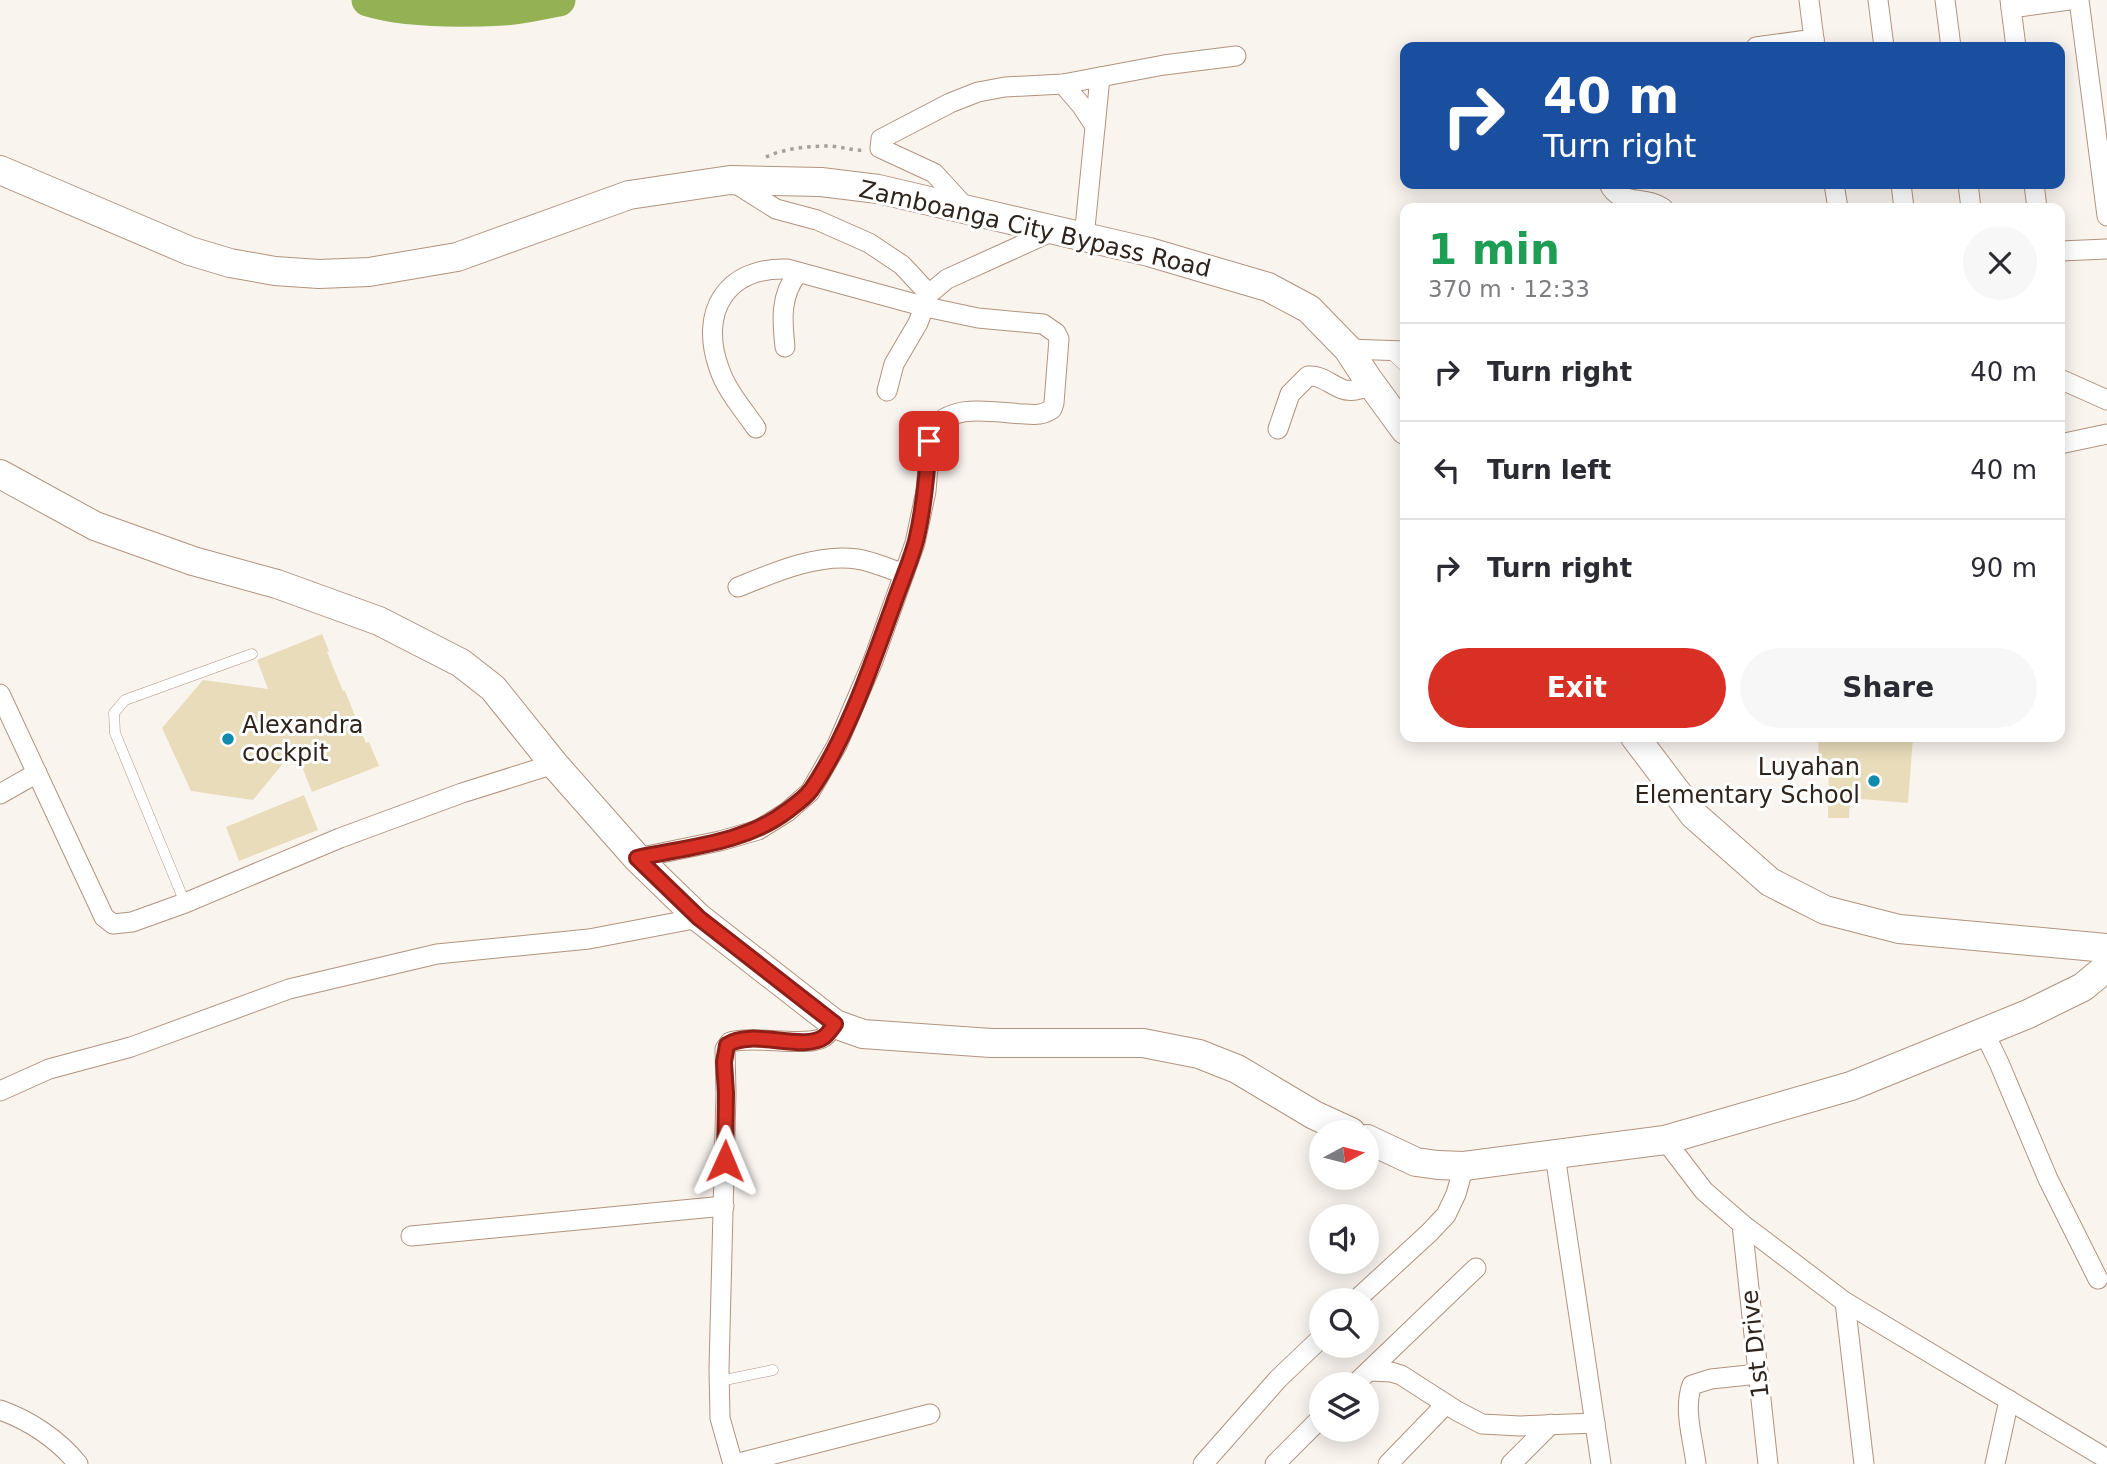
<!DOCTYPE html>
<meta charset="utf-8">
<style>
:root{--surface:#fff;--page:#f7f7f7;--text:#2b2b33;--muted:#7c7c81;--line:#e1e1e2;--accent:#d93025}
body{margin:0;font-family:"DejaVu Sans",sans-serif;background:var(--page);color:var(--text);height:100vh;display:flex;flex-direction:column;font-size:26px;white-space:nowrap}
*{box-sizing:border-box;margin:0}
p{font-size:23px;color:var(--muted)}
.icon{flex:none;width:38px;height:38px;fill:none;stroke:currentColor;stroke-width:2;stroke-linecap:round;stroke-linejoin:round}
.map{position:relative;flex:1;overflow:hidden}
.panel{position:absolute;left:1400px;top:203px;width:665px;height:539px;display:flex;flex-direction:column;background:var(--surface);border-radius:14px;box-shadow:0 4px 18px #0003}
.panel>*{flex:none}
.top-card{position:absolute;left:1400px;top:42px;width:665px;height:147px;border-radius:14px;box-shadow:0 4px 18px #0003;background:#1a4fa0;color:#fff;overflow:hidden}
.needle{width:46px;rotate:83deg}
.controls{position:absolute;left:1309px;top:1120px;display:grid;gap:14px}
.controls a{display:grid;place-items:center;width:70px;height:70px;border-radius:50%;background:var(--surface);box-shadow:0 4px 18px #0003;font-size:35px}
.pin{position:absolute;display:grid;place-items:center;width:60px;height:60px;color:#fff;margin:-30px;border-radius:14px;box-shadow:0 4px 10px #0006}
.me{position:absolute;width:77px;margin:-38px;rotate:1deg;stroke-linejoin:round;filter:drop-shadow(0 0 5px #0008)}
.turn{display:flex;align-items:center;gap:24px;height:147px;padding:0 28px;font-size:32px}
.turn .icon{width:91px;height:91px;stroke-width:2.5}
.turn b{display:block;font-size:49px;line-height:60px}
.round{display:grid;place-items:center;flex:none;width:74px;height:74px;border-radius:37px;background:var(--page)}
.head{display:flex;align-items:center;justify-content:space-between;height:119px;padding:0 28px}
h1{font-size:42px;font-weight:700;line-height:52px;color:#1e9e55}
.button{display:flex;gap:14px;margin-top:auto;padding:14px 28px}
.button a{flex:1;height:80px;border-radius:42px;background:var(--accent);color:#fff;font-size:28px;font-weight:700;line-height:80px;text-align:center}
.button a+a{background:var(--page);color:var(--text)}
ul{padding:0;list-style:none}
li{display:flex;align-items:center;gap:21px;height:98px;padding:0 28px;border-top:2px solid var(--line)}
li div{flex:1}
li b{display:block;font-size:26px}
li em{font-style:normal}
.map>svg:first-child{display:block}
</style>
<div class="map">
<svg width="2107" height="1464" viewBox="0 0 2107 1464">
<rect width="100%" height="100%" fill="#faf4ef"/>
<g fill="none" stroke-linecap="round" stroke-linejoin="round">
<path stroke="#94b254" stroke-width="33" d="M368,0C407,12 464,11 504,9C522,8 541,3 559,0"/>
</g>
<g fill="#e8dcba">
<polygon points="322,634 329,651 327,652 343,691 345,691 366,743 369,742 379,766 312,792 295,749 253,800 191,791 162,728 203,680 268,689 257,660"/>
<polygon points="1818,737 1913,737 1908,803 1850,798 1849,818 1828,818 1829,763 1819,763"/>
<polygon points="304,795 318,830 239,861 226,827"/>
</g>
<g fill="none" stroke-linecap="round" stroke-linejoin="round">
<defs>
<g id="lane">
<polyline points="1390,353 1405,367"/>
<polyline points="185,903 115,733 114,713 125,700 252,654"/>
<polyline points="720,1381 773,1370"/>
</g>
<g id="street">
<polyline points="1809,0 1815,47"/>
<polyline points="1878,0 1884,47"/>
<polyline points="1945,0 1951,47"/>
<polyline points="2010,0 2016,47"/>
<polyline points="2079,0 2107,216"/>
<polyline points="2011,8 2069,0"/>
<polyline points="1756,47 1814,39"/>
<polyline points="1063,84 1081,105 1095,126"/>
<polyline points="730,180 776,209 817,220 869,243 902,265 929,294"/>
<path d="M1609,184C1619,206 1643,195 1663,208"/>
<polyline points="1834,184 1838,208"/>
<polyline points="1901,184 1904,208"/>
<polyline points="1968,184 1971,208"/>
<polyline points="2034,184 2037,208"/>
<polyline points="967,209 934,173 880,148 881,139 950,103 978,92 1005,87 1063,84 1100,77"/>
<polyline points="1084,238 1100,77 1164,65 1236,56"/>
<polyline points="2060,251 2107,249"/>
<path d="M785,347C782,320 780,295 798,273"/>
<polyline points="1348,349 1405,351"/>
<polyline points="2060,379 2107,400"/>
<polyline points="887,391 894,364 918,323 929,294 947,279 1053,231"/>
<path d="M1278,429L1290,394L1308,376C1322,375 1329,384 1342,389C1352,393 1362,388 1372,386"/>
<polyline points="2060,444 2107,434"/>
<path d="M738,587C773,573 818,553 857,559C872,561 889,569 904,574"/>
<polyline points="0,694 104,917 113,924 132,922 185,903 340,838 462,793 554,764"/>
<polyline points="0,794 37,773"/>
<path d="M637,858L720,841L758,830L787,812L810,792L837,745L873,661L915,543L926,491L931,431C952,401 994,413 1025,414C1036,415 1043,415 1052,409L1054,403L1059,339L1056,333L1043,324L978,318L926,307L787,269C726,267 699,312 719,368C726,390 743,409 756,428"/>
<polyline points="1984,1032 1999,1063 2048,1179 2098,1279"/>
<polyline points="0,1091 49,1069 131,1047 289,989 437,954 589,939 699,918"/>
<polyline points="1665,1140 1704,1191 1742,1224 1845,1302 2107,1459"/>
<polyline points="1555,1155 1601,1464"/>
<polyline points="1742,1224 1768,1464"/>
<polyline points="411,1236 724,1206"/>
<polyline points="1356,1300 1429,1233 1446,1215 1456,1194 1464,1166"/>
<polyline points="1845,1302 1864,1464"/>
<polyline points="1369,1371 1391,1372 1401,1375 1457,1411 1482,1424 1520,1426 1595,1423"/>
<polyline points="1355,1384 1476,1268"/>
<path d="M0,1410C29,1420 59,1440 78,1464"/>
<path d="M733,1464L720,1418L719,1369L726,1093L725,1049L730,1042C754,1035 809,1048 824,1037C828,1034 832,1028 835,1024"/>
<polyline points="735,1464 930,1414"/>
<polyline points="1203,1464 1278,1379 1321,1338"/>
<polyline points="1275,1464 1321,1418"/>
<polyline points="1388,1464 1446,1404"/>
<polyline points="1511,1464 1551,1424"/>
<path d="M1696,1464C1693,1439 1683,1409 1692,1385L1711,1379L1758,1374"/>
<polyline points="1995,1464 2009,1400"/>
</g>
<g id="secondary">
<polyline points="0,170 190,251 230,263 275,271 319,274 369,272 457,257 629,195 730,180 821,182 878,189 1149,252 1268,287 1309,309 1348,349 1367,378 1405,430"/>
<polyline points="0,474 95,526 193,561 277,584 379,621 461,663 493,688 554,764 637,858 673,893 699,918 835,1024 863,1034 991,1043 1143,1043 1199,1054 1237,1069 1314,1115 1351,1132"/>
<polyline points="1635,737 1694,815 1770,882 1825,910 1899,929 2107,948"/>
<polyline points="1367,1139 1416,1162 1438,1165 1464,1166 1665,1140 1851,1086 2028,1014 2083,987 2107,967"/>
</g>
</defs>
<use href="#lane" stroke="#b1937e" stroke-width="11"/>
<use href="#street" stroke="#b1937e" stroke-width="21"/>
<use href="#secondary" stroke="#b1937e" stroke-width="30"/>
<path stroke="#a79f98" stroke-width="3.5" stroke-dasharray="3.5 5" stroke-linecap="butt" d="M766,157C785,148 810,146 831,146C843,147 853,151 864,150"/>
<use href="#lane" stroke="#fff" stroke-width="10"/>
<use href="#street" stroke="#fff" stroke-width="19"/>
<use href="#secondary" stroke="#fff" stroke-width="28"/>
</g>
<g fill="none" stroke-linecap="round" stroke-linejoin="round">
<defs>
<path id="route" d="M725,1161L726,1093L724,1062L727,1045C752,1028 803,1052 824,1037C828,1034 832,1028 835,1024L699,918L637,858C688,847 745,843 787,811C795,805 805,798 811,790C847,738 871,666 893,606C900,585 910,563 916,541C924,508 927,475 929,441"/>
</defs>
<use href="#route" stroke="#8d1f18" stroke-width="18"/>
<use href="#route" stroke="#d93025" stroke-width="12"/>
</g>
<g fill="#118bae" stroke="#fff" stroke-width="2.5">
<circle cx="228" cy="739" r="7"/>
<circle cx="1874" cy="781" r="7"/>
</g>
<g text-anchor="middle" dominant-baseline="central" stroke-width="6" stroke-linejoin="round" paint-order="stroke">
<g font-size="24" fill="#2f241b" stroke="#fff">
<text transform="translate(1035 229) rotate(13)">Zamboanga City Bypass Road</text>
<text transform="translate(1755 1344) rotate(-96)">1st Drive</text>
</g>
<g font-size="24" fill="#2f241b" stroke="#fff" text-anchor="start">
<text x="242" y="725">Alexandra<tspan x="242" dy="28">cockpit</tspan></text>
<text x="1860" y="767" text-anchor="end">Luyahan<tspan x="1860" dy="28">Elementary School</tspan></text>
</g>
</g>
</svg>
<div class="controls">
<a><svg class="needle" viewBox="-14 -14 28 28"><path d="M0-13l5 13h-10z" fill="#e53935"/><path d="M0 13l5-13h-10z" fill="#7c7c81"/></svg></a>
<a><svg class="icon" aria-label="sound" viewBox="0 0 24 24"><path d="M4 9h4l5-4v14l-5-4H4zM17 9q2 3 0 6"/></svg></a>
<a><svg class="icon" aria-label="search" viewBox="0 0 24 24"><circle cx="10" cy="10" r="6"/><path d="M15 15l6 6"/></svg></a>
<a><svg class="icon" aria-label="layers" viewBox="0 0 24 24"><path d="M12 4l9 5-9 5-9-5zM3 14l9 5 9-5"/></svg></a>
</div>
<div class="pin" style="left:929px;top:441px;background:#d93025"><svg class="icon" aria-label="arrive" viewBox="0 0 24 24"><path d="M6 21V4h12l-3 4 3 4H6"/></svg></div>
<svg class="me" style="left:725px;top:1161px" viewBox="-20 -20 40 40"><path d="M0-17L14 15 0 8-14 15z" fill="#d93025" stroke="#fff" stroke-width="4"/></svg>
<div class="top-card">
<div class="turn"><svg class="icon" aria-label="right" viewBox="0 0 24 24"><path d="M7 20v-9h11M14 6l5 5-5 5"/></svg><div><b>40 m</b>Turn right</div></div>
</div>
<section class="panel">
<div class="head"><div><h1>1 min</h1><p>370 m · 12:33</p></div><a class="round"><svg class="icon" aria-label="close" viewBox="0 0 24 24"><path d="M6 6l12 12M18 6L6 18"/></svg></a></div>
<ul>
<li><svg class="icon" aria-label="right" viewBox="0 0 24 24"><path d="M7 20v-9h11M14 6l5 5-5 5"/></svg><div><b>Turn right</b></div><em>40 m</em></li>
<li><svg class="icon" aria-label="left" viewBox="0 0 24 24"><path d="M17 20v-9H6M10 6l-5 5 5 5"/></svg><div><b>Turn left</b></div><em>40 m</em></li>
<li><svg class="icon" aria-label="right" viewBox="0 0 24 24"><path d="M7 20v-9h11M14 6l5 5-5 5"/></svg><div><b>Turn right</b></div><em>90 m</em></li>
</ul>
<div class="button"><a>Exit</a><a>Share</a></div>
</section>
</div>
